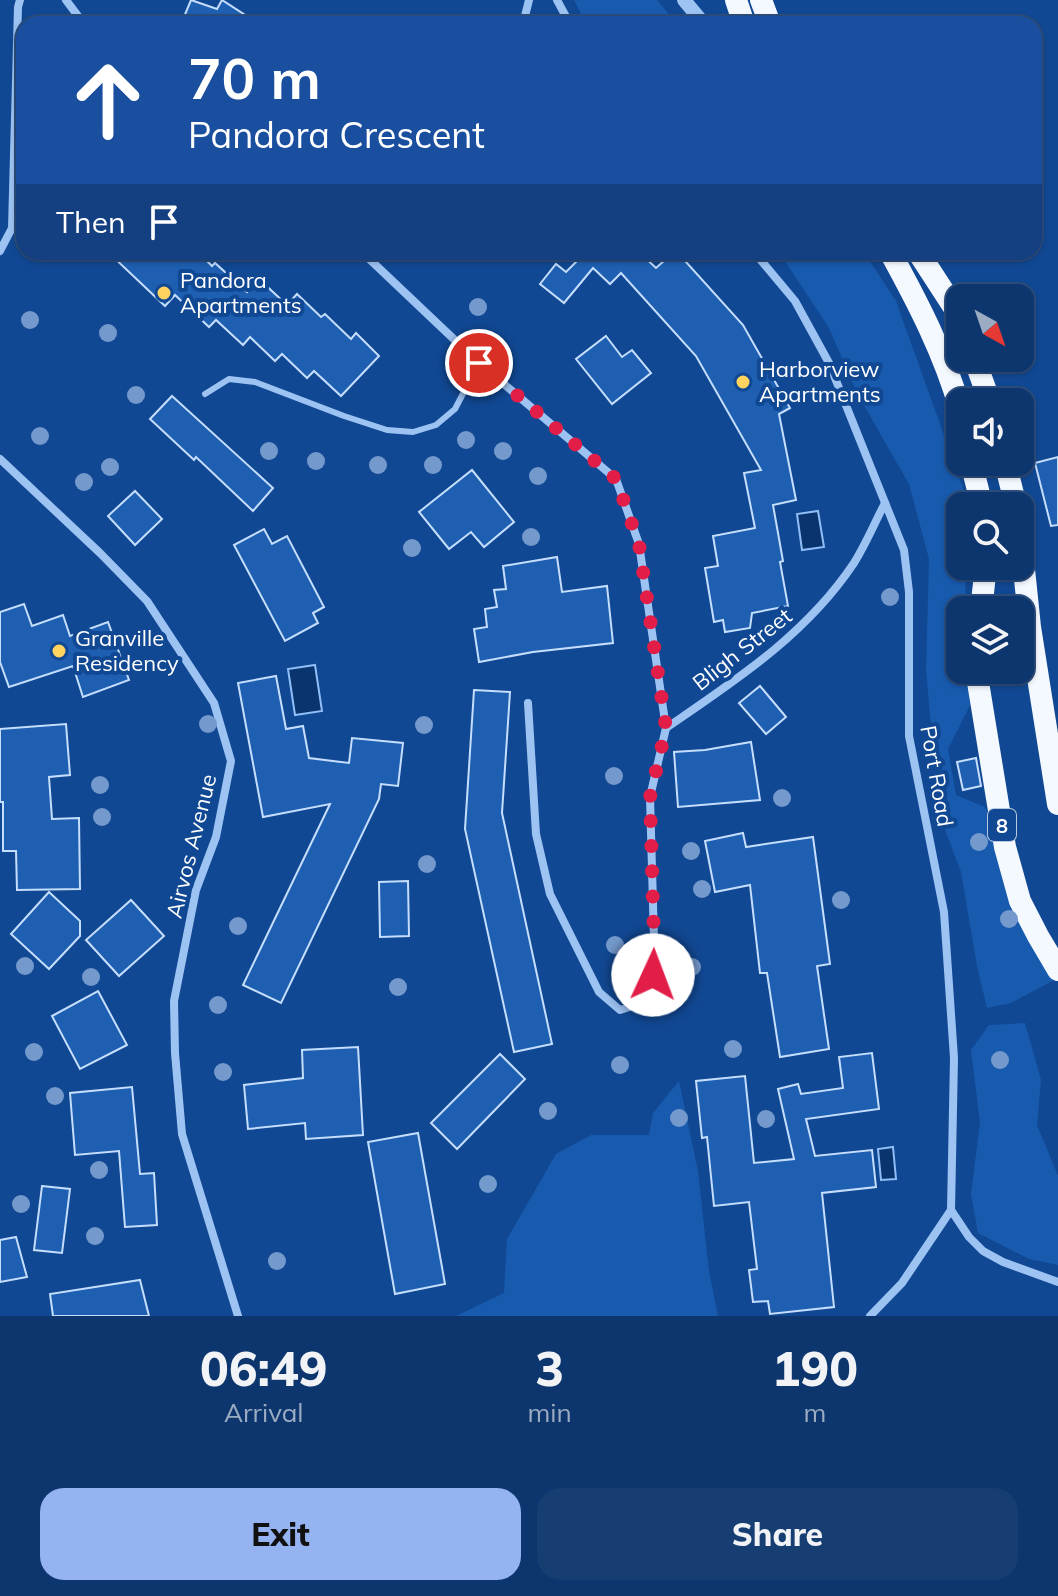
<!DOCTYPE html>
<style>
:root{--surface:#0d366e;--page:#163e73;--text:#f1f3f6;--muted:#9aabc2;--line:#2d5081;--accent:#95b2f1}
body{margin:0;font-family:Mulish,sans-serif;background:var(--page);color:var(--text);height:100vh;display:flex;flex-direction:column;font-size:30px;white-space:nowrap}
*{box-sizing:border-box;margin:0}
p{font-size:26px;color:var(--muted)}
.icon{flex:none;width:44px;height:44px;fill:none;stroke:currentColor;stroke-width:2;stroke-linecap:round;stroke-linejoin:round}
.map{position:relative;height:1316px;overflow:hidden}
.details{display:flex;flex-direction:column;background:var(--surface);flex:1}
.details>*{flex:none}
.guide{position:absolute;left:16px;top:16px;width:1026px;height:244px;border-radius:24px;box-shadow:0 2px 6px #0004,0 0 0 2px var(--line);background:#1a4fa0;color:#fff;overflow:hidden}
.needle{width:52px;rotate:140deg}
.fabs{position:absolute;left:946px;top:284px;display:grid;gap:16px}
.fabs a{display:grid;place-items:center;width:88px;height:88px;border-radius:16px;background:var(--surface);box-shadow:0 2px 6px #0004,0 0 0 2px var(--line);font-size:40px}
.pin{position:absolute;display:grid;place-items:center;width:68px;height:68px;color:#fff;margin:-34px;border:4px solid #fff;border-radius:50%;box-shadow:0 2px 8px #0007}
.me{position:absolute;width:88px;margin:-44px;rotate:2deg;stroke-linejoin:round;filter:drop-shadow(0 0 6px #0008)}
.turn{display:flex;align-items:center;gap:28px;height:168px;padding:0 40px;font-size:36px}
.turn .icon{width:104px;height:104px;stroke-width:2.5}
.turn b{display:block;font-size:56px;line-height:68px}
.then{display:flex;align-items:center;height:76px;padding:0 40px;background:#0003;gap:16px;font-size:30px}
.eta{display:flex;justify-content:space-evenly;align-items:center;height:136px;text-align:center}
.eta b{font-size:48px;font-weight:800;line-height:56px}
.primary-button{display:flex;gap:16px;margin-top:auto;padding:16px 40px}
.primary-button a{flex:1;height:92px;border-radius:24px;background:var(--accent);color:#111;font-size:32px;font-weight:800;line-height:92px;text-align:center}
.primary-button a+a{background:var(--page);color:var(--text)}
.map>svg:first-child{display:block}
</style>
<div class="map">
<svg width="1058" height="1316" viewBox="0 0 1058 1316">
<rect width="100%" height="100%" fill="#114893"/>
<g fill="#185aad">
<polygon points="574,0 657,0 677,24 586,24"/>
<polygon points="779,252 864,252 896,301 965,494 966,506 960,506 960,566 966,566 965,610 960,610 960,670 969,670 973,699 948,749 956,795 985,807 1014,864 1058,978 1011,1003 987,1008 977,966 961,872 939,814 926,670 929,559 909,484 857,393 829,328"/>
<polygon points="1025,1023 1041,1080 1037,1125 1058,1176 1058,1265 1029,1259 978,1233 971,1194 980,1123 971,1050 989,1025"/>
<polygon points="679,1081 698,1171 709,1271 718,1316 456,1316 504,1293 507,1239 556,1154 591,1135 649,1135 653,1113"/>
</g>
<g fill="#0a346e" stroke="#8fbef6" stroke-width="2">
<polygon points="818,511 824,547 802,550 797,514"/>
<polygon points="315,665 322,711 295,715 288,669"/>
<polygon points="893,1147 896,1179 881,1180 878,1149"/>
</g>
<g fill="#1e5fb2" stroke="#c5defd" stroke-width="2">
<polygon points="191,0 217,9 222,0 259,24 181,24"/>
<polygon points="108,252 198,252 212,266 215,263 247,292 259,279 287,305 297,294 321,317 325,314 351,339 356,333 379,356 341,396 314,371 307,378 282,354 275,361 250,337 243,345 216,320 209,327 175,295 165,306"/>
<polygon points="575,252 641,252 640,253 656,268 674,252 677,252 743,325 790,408 779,414 796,500 773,505 783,561 780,562 788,606 752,613 750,628 725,632 723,620 714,622 705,568 718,566 713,536 755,528 744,473 761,470 696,356 621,273 610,284 593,268 564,303 540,284 556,264 566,272 581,257"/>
<polygon points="606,336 622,357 632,350 651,373 612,404 576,359"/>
<polygon points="172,396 273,488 253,511 196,457 194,460 150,419"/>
<polygon points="1058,457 1058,525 1051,526 1035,463"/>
<polygon points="472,470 514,522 484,547 471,532 449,549 419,512"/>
<polygon points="135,491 162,519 135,545 108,516"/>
<polygon points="264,529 272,544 287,536 324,607 313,613 318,623 285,641 234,545"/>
<polygon points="557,557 562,592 607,586 613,643 533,652 479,662 474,629 487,627 485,609 497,607 494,590 506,589 503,566"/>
<polygon points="24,604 32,626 63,615 70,636 108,622 129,680 83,697 73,666 9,687 0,662 0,612"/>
<polygon points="276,676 286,729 303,726 309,758 349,763 352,738 403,743 398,786 381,784 379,799 281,1003 243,985 330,804 263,817 238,683"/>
<polygon points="760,686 786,717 766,734 739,703"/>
<polygon points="474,690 510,692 502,813 552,1044 514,1052 465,829"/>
<polygon points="66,724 70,775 49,777 52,819 79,818 80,889 17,890 16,851 3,851 3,802 0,802 0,729"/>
<polygon points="751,742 760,800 678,807 674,752 705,750"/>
<polygon points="976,758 981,786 963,790 957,762"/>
<polygon points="743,833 746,847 813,837 830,964 817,966 829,1049 780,1057 767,973 760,973 750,885 715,892 705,841"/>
<polygon points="408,881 409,936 380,937 379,882"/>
<polygon points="49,892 80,921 80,936 49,969 11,934"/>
<polygon points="131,900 164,936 119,976 86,940"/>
<polygon points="98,991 127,1045 80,1069 52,1016"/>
<polygon points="358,1047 363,1135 306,1139 305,1123 248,1129 244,1085 303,1078 302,1050"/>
<polygon points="872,1053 879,1109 806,1119 815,1156 872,1150 876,1187 822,1193 834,1307 770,1314 768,1301 753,1302 749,1270 757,1269 749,1202 714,1206 707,1137 702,1138 696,1081 745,1076 754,1163 794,1159 778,1089 798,1084 801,1094 843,1088 839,1057"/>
<polygon points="500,1054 525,1079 457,1149 431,1123"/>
<polygon points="132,1087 140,1174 154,1173 157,1225 125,1227 119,1151 75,1155 70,1093"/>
<polygon points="418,1133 445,1284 395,1294 368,1142"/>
<polygon points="42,1186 70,1189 62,1253 34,1250"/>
<polygon points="16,1237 27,1277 0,1282 0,1240"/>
<polygon points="140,1280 149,1316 53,1316 50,1294"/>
</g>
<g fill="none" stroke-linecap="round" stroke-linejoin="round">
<polyline stroke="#9dc3f3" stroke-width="6" points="205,394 229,379 255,382 344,416 387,430 413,432 436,425 455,409 479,363"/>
<g stroke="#9dc3f3" stroke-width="8">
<polyline points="66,0 84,24"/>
<polyline points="557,0 570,24"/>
<polyline points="523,24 529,0"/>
<polyline points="0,251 12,228 18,7 20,0"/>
<polyline points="362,252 479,363 616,479 639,544 666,728"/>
<polyline points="754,252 795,301 829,363 904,550 909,592 909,736 944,912 954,1058 951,1210 969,1237 983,1251 1003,1262 1058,1282"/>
<polyline points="0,459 100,553 147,601 214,703 231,761 216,837 196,890 174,1001 175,1053 182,1134 238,1316"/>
<path d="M528,703L536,834L550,894L599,992L620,1010L636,1005L653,975L654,940L650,797L666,728C736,680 806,635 854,563C866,544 875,522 885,503"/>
<polyline points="870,1316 902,1283 951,1210"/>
</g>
<polyline stroke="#9dc3f3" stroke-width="14" points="684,0 704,24"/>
<g stroke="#f4f8ff" stroke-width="22">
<polyline points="736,0 744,24"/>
<polyline points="761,0 770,24"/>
<path d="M890,252C918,303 944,353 960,409"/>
<polyline points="918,252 955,309 960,323"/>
<polyline points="974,358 990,402"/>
<polyline points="971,462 982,506"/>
<polyline points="1005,462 1016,506"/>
<polyline points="1020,531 1030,627 1058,804"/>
<polyline points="981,610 986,566"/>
<polyline points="976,670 1005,847 1020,901 1038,936 1058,970"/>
</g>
</g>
<g fill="#749acd">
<circle cx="478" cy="307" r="9"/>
<circle cx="30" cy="320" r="9"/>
<circle cx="108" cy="333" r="9"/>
<circle cx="136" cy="395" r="9"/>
<circle cx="40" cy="436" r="9"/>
<circle cx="466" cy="440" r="9"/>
<circle cx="269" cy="451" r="9"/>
<circle cx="503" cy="451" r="9"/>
<circle cx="316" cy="461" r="9"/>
<circle cx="378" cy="465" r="9"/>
<circle cx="433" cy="465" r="9"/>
<circle cx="110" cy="467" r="9"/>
<circle cx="538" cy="476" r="9"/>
<circle cx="84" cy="482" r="9"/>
<circle cx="531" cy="537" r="9"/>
<circle cx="412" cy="548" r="9"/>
<circle cx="890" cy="597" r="9"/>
<circle cx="208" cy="724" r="9"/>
<circle cx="424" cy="725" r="9"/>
<circle cx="614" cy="776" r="9"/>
<circle cx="100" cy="785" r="9"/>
<circle cx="782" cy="798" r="9"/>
<circle cx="102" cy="817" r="9"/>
<circle cx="979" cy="842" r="9"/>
<circle cx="691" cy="851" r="9"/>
<circle cx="427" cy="864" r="9"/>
<circle cx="702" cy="889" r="9"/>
<circle cx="841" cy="900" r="9"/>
<circle cx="1009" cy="919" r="9"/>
<circle cx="238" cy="926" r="9"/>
<circle cx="615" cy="945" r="9"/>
<circle cx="25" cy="966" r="9"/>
<circle cx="692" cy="967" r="9"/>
<circle cx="91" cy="977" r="9"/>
<circle cx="398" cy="987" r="9"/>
<circle cx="218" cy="1005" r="9"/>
<circle cx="733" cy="1049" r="9"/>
<circle cx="34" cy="1052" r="9"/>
<circle cx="1000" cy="1060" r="9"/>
<circle cx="620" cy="1065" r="9"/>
<circle cx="223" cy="1072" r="9"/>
<circle cx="55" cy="1096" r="9"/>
<circle cx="548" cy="1111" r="9"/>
<circle cx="679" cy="1118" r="9"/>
<circle cx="766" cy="1119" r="9"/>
<circle cx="99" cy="1170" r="9"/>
<circle cx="488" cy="1184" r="9"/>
<circle cx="21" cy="1204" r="9"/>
<circle cx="95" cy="1236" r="9"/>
<circle cx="277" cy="1261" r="9"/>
</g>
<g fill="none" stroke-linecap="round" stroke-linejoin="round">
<polyline stroke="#e11d48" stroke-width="14" stroke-dasharray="0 25.2" points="479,363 616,479 639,544 666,728 650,797 654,940 653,975"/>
</g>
<g fill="#ffd35f" stroke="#114893" stroke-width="3">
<circle cx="164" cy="293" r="8"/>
<circle cx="743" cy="382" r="8"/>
<circle cx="59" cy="651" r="8"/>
</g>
<g text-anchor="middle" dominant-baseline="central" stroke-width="8" stroke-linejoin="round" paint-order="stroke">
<rect fill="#114893" stroke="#b8c8df" stroke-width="2" x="988" y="809" width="28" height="32" rx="6"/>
<g font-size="20" font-weight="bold" fill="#fff">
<text x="1002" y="825">8</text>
</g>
<g font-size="22" fill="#fff" stroke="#114893" text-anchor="start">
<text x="180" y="280">Pandora<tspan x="180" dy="25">Apartments</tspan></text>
<text x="759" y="369">Harborview<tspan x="759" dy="25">Apartments</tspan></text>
<text x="75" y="638">Granville<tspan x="75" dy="25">Residency</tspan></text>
</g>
<g font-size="22" fill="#fff" stroke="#114893">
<text transform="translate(742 649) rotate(-38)">Bligh Street</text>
<text transform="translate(937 776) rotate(80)">Port Road</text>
<text transform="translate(191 846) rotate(-76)">Airvos Avenue</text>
</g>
</g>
</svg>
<div class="fabs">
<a><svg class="needle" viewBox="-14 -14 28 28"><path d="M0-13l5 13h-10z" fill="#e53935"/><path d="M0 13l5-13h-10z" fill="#9aabc2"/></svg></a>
<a><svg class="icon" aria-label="sound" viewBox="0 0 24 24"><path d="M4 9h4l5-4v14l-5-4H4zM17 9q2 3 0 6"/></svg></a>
<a><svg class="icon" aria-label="search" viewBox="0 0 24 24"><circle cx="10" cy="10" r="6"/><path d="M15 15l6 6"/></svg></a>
<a><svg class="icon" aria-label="layers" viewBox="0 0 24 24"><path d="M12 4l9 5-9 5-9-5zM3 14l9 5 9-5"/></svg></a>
</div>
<div class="pin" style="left:479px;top:363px;background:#d93025"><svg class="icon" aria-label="arrive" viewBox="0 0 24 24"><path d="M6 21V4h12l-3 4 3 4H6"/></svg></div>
<svg class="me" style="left:653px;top:975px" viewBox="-20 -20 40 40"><circle r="19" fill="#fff"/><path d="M0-13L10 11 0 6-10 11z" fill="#e11d48"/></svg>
<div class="guide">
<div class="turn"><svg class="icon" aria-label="ahead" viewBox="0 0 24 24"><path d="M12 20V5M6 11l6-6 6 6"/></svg><div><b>70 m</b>Pandora Crescent</div></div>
<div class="then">Then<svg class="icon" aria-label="arrive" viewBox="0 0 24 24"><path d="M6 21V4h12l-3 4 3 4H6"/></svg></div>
</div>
</div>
<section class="details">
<div class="eta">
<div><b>06:49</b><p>Arrival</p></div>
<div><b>3</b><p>min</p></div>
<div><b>190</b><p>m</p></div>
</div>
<div class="primary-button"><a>Exit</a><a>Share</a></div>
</section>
